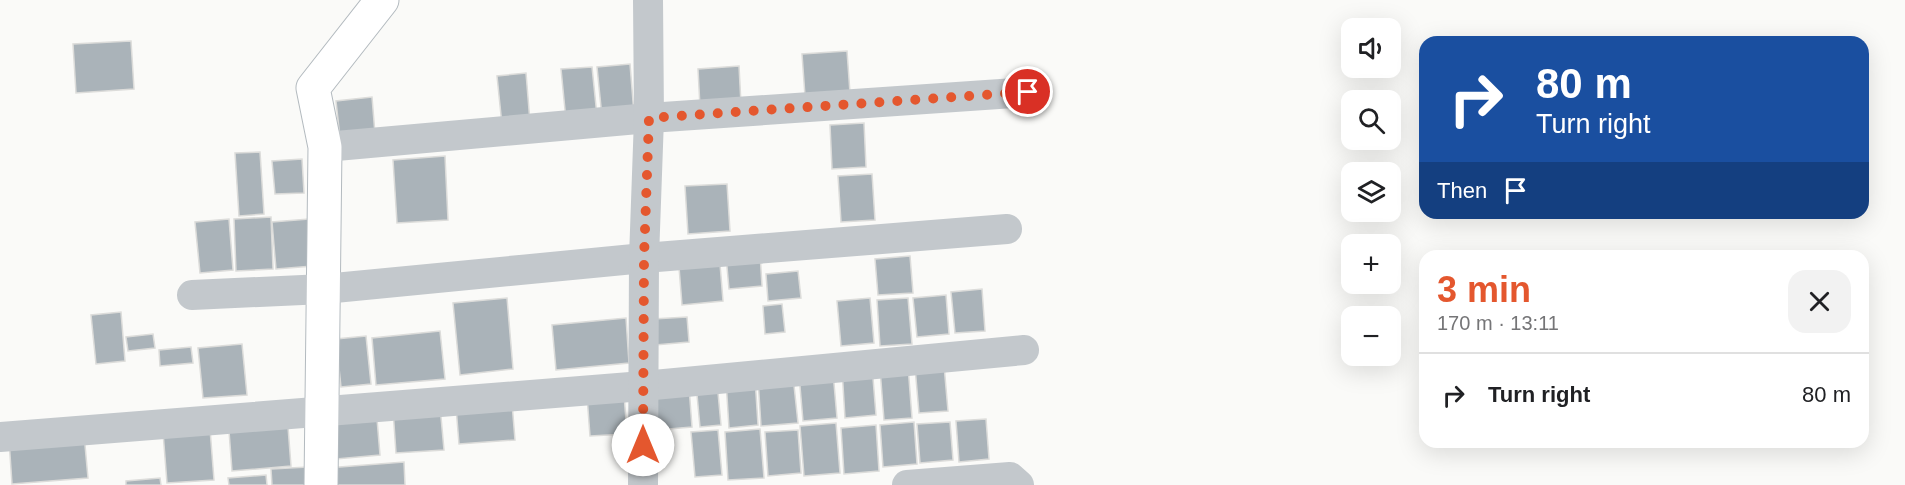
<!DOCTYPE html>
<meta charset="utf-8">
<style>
:root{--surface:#fff;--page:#f2f2f2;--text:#202124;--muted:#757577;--line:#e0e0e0;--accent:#e4572e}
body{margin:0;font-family:Arial,sans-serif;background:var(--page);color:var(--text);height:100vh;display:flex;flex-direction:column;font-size:22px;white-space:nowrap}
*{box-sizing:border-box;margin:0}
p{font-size:20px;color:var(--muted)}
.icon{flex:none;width:33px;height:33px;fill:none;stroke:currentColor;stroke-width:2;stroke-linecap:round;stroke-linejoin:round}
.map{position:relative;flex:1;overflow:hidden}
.panel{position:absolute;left:1419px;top:250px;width:450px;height:198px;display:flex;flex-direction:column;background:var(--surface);border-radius:18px;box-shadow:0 6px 24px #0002}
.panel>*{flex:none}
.top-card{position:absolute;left:1419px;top:36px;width:450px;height:183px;border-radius:18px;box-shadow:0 6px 24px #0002;background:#1a4fa0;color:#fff;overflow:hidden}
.fabs{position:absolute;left:1341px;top:18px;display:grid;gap:12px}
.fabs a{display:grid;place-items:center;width:60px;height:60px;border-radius:12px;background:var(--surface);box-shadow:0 6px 24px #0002;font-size:30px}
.pin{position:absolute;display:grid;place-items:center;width:51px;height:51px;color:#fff;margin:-26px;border:3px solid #fff;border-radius:50%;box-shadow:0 2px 6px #0007}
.me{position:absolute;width:66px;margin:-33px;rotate:0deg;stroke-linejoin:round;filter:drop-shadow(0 0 4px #0008)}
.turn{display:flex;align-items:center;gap:21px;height:126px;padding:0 18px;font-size:27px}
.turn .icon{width:78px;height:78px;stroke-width:2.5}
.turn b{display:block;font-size:42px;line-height:51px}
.then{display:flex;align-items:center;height:57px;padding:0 18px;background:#0003;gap:12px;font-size:22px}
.round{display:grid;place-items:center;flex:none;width:63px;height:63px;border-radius:18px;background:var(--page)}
.overview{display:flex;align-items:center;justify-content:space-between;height:102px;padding:0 18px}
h1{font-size:36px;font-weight:700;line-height:45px;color:var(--accent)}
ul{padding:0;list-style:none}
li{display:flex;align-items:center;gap:18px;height:84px;padding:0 18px;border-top:2px solid var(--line)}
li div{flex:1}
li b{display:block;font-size:22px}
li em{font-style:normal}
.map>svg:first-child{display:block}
</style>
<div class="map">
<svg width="1905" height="485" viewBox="0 0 1905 485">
<rect width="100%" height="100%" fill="#fafaf8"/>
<g fill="#aab3b9" stroke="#dcdcda" stroke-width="1.5">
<polygon points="131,41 134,89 76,93 73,44"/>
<polygon points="847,51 850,93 805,96 802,54"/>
<polygon points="630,64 634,114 602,117 597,67"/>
<polygon points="739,66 741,104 700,107 698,69"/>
<polygon points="592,67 597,116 566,120 561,69"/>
<polygon points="526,73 530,122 502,125 497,76"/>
<polygon points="372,97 375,134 340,138 336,101"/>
<polygon points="864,123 866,167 832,169 830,125"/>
<polygon points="260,152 264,214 239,216 235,153"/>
<polygon points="445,156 448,220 397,223 393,160"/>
<polygon points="302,159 304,193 275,194 272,161"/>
<polygon points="872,174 875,220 841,222 838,176"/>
<polygon points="727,184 730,231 688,234 685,186"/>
<polygon points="271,217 273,269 236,271 234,219"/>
<polygon points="229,219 233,270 200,273 195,222"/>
<polygon points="309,219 313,266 276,269 272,222"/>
<polygon points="760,253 762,286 729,289 726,256"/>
<polygon points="910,256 913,293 878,295 875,259"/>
<polygon points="720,264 723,301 682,305 679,267"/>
<polygon points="798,271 801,298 768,301 766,274"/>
<polygon points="982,289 985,331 955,333 951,292"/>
<polygon points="946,295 949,334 917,337 913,298"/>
<polygon points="507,298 513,369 460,375 453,303"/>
<polygon points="870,298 874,343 841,346 837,301"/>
<polygon points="908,298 912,344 880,346 877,300"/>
<polygon points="782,304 785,332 765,334 763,306"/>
<polygon points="121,312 125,361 96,364 91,315"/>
<polygon points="687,317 689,342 655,345 653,319"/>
<polygon points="626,318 629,363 556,370 552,325"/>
<polygon points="440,331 445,379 376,385 372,338"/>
<polygon points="153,334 155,348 128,351 126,337"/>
<polygon points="366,336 371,384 341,387 336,339"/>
<polygon points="242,344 247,395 203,398 198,348"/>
<polygon points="191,347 193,363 160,366 159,350"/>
<polygon points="944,365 948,411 919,413 915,367"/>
<polygon points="872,366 876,415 845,418 842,369"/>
<polygon points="908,366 912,418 884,420 880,369"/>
<polygon points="833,372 837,418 803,421 799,375"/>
<polygon points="793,376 798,423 761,426 758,379"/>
<polygon points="755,378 758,425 729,428 726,381"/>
<polygon points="717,382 721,425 700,427 696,384"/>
<polygon points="689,387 692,427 657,430 648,390"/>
<polygon points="624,394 627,434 590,436 587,396"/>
<polygon points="512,403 515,440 459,444 456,407"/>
<polygon points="440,406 444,450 396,453 393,410"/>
<polygon points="376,407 380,455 336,459 332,411"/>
<polygon points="986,419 989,459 959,462 956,421"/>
<polygon points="914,422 917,464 883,467 880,425"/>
<polygon points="950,422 953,460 920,463 917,424"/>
<polygon points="836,423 840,473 804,476 800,426"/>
<polygon points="876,425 879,471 844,474 841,428"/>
<polygon points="288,427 291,466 232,471 229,431"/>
<polygon points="210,429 214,480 167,483 163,432"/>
<polygon points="760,429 764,478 728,480 725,432"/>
<polygon points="718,430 722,475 695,477 691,432"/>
<polygon points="798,430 801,473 768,476 765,432"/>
<polygon points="84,434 88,478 12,484 9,440"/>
<polygon points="404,462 405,485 329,485 327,468"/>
<polygon points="308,467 309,485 272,485 271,469"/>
<polygon points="266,475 267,485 229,485 228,478"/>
<polygon points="160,478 161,485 126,485 126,481"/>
</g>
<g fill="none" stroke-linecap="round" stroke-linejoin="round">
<defs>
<polyline id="secondary" points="321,485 325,147 313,88 382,0"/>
</defs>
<use href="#secondary" stroke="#b3babf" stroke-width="35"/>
<g stroke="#c3c8cc" stroke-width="30">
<polyline points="325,147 649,118 1028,92"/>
<polyline points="192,295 324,289 644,258 1007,229"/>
<polyline points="0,437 643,386 1024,350"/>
<polyline points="643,485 644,258 649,118 648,0"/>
<polyline points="907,485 1010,477 1019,485"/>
</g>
<use href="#secondary" stroke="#fff" stroke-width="33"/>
</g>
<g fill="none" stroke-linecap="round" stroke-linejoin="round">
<polyline stroke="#e4572e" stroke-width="10" stroke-dasharray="0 18" points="643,445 644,258 649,118 1028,92"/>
</g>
</svg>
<div class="fabs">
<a><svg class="icon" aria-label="sound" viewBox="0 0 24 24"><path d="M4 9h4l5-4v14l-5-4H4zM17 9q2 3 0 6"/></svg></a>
<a><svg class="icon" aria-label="search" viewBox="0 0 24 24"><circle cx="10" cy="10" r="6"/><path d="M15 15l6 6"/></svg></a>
<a><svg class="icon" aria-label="layers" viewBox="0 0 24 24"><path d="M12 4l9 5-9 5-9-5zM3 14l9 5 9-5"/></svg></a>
<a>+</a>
<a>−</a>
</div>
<div class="pin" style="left:1028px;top:92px;background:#d93025"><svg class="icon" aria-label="arrive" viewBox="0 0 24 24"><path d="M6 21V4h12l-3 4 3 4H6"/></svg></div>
<svg class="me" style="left:643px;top:445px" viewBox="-20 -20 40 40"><circle r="19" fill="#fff"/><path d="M0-13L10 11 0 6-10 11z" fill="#e4572e"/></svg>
<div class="top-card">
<div class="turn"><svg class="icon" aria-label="right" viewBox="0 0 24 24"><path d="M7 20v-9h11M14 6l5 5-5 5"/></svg><div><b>80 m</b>Turn right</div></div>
<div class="then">Then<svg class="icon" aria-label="arrive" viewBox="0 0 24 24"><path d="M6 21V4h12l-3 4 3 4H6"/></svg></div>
</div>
<section class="panel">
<div class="overview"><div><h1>3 min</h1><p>170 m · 13:11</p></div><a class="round"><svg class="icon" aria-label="close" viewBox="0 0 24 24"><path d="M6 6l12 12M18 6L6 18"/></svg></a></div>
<ul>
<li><svg class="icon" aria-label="right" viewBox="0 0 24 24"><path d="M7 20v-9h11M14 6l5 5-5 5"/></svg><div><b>Turn right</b></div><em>80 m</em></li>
</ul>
</section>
</div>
